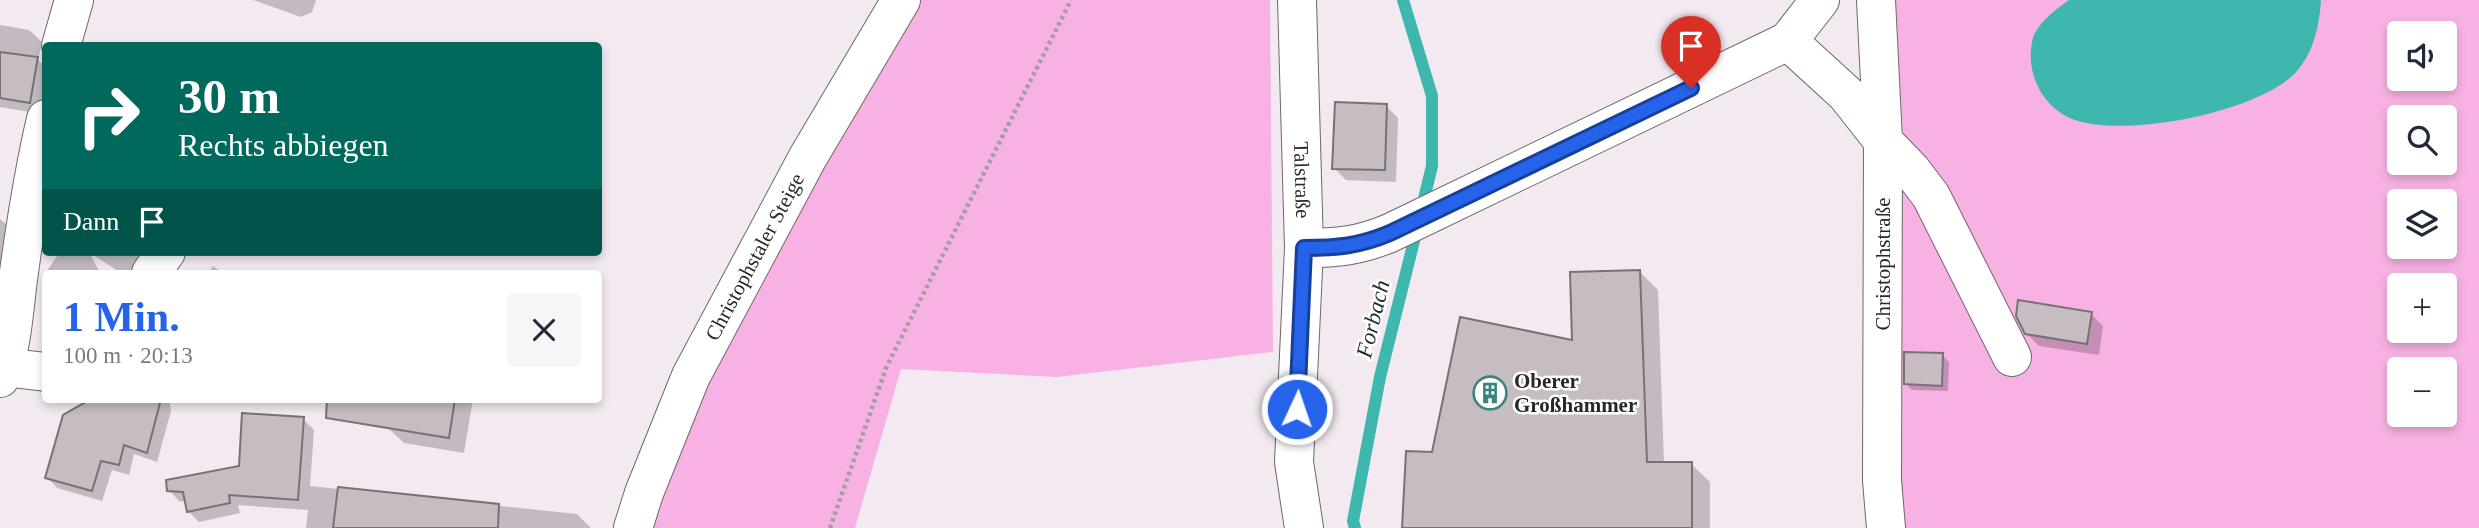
<!DOCTYPE html>
<html lang="de">
<meta charset="utf-8">
<style>
:root{--surface:#fff;--page:#f6f6f7;--text:#1f2937;--muted:#747a83;--accent:#2563eb}
body{margin:0;font-family:Georgia,serif;background:var(--page);color:var(--text);height:100vh;display:flex;flex-direction:column;font-size:26px;white-space:nowrap}
*{box-sizing:border-box;margin:0}
p{font-size:23px;color:var(--muted)}
.icon{flex:none;width:38px;height:38px;fill:none;stroke:currentColor;stroke-width:2;stroke-linecap:round;stroke-linejoin:round}
.map{position:relative;flex:1;overflow:hidden}
.side{position:absolute;left:42px;top:270px;width:560px;height:133px;display:flex;flex-direction:column;background:var(--surface);border-radius:7px;box-shadow:0 4px 10px #0003}
.side>*{flex:none}
.guide{position:absolute;left:42px;top:42px;width:560px;height:214px;border-radius:7px;box-shadow:0 4px 10px #0003;background:#00695c;color:#fff;overflow:hidden}
.tools{position:absolute;left:2387px;top:21px;display:grid;gap:14px}
.tools a{display:grid;place-items:center;width:70px;height:70px;border-radius:7px;background:var(--surface);box-shadow:0 4px 10px #0003;font-size:35px}
.pin{position:absolute;display:grid;place-items:center;width:60px;height:60px;color:#fff;margin:-72px -30px;border-radius:50% 50% 50% 0;rotate:-45deg;box-shadow:0 0 7px #0007}
.pin .icon{rotate:45deg}
.me{position:absolute;width:77px;margin:-38px;rotate:3deg;stroke-linejoin:round;filter:drop-shadow(0 0 5px #0008)}
.turn{display:flex;align-items:center;gap:24px;height:147px;padding:0 21px;font-size:32px}
.turn .icon{width:91px;height:91px;stroke-width:2.5}
.turn b{display:block;font-size:49px;line-height:60px}
.then{display:flex;align-items:center;height:66px;padding:0 21px;background:#0003;gap:14px;font-size:26px}
.round{display:grid;place-items:center;flex:none;width:74px;height:74px;border-radius:7px;background:var(--page)}
.overview{display:flex;align-items:center;justify-content:space-between;height:119px;padding:0 21px}
h1{font-size:42px;font-weight:800;line-height:52px;color:var(--accent)}
.map>svg:first-child{display:block}
</style>
<div class="map">
<svg width="2479" height="528" viewBox="0 0 2479 528">
<rect width="100%" height="100%" fill="#f3e9f0"/>
<g fill="#f7b2e3" fill-rule="evenodd">
<polygon points="916,0 1270,0 1273,352 1057,377 901,369 855,528 653,528 710,356"/>
<path d="M1863,0H2479V528H1874ZM2399,33H2445V79H2399ZM2399,117H2445V163H2399ZM2399,201H2445V247H2399ZM2399,285H2445V331H2399ZM2399,369H2445V415H2399Z"/>
</g>
<path fill="#3eb7ae" d="M2069,0H2320L2321,1C2319,26 2314,51 2297,71C2261,112 2125,138 2075,120C2046,110 2028,79 2031,49C2032,43 2032,38 2035,33C2043,19 2055,10 2069,0Z"/>
<g fill="#0003">
<polygon points="253,0 316,0 312,12 301,17"/>
<polygon points="0,25 29,30 42,42 38,60 46,67 46,93 42,114 0,107"/>
<polygon points="1386,106 1398,118 1396,182 1346,180 1334,168"/>
<polygon points="0,219 14,231 0,307"/>
<polygon points="60,252 150,252 130,273 121,273 89,252 100,273 46,273 46,284 42,278"/>
<polygon points="213,266 223,273 208,273"/>
<polygon points="1640,272 1658,290 1664,464 1691,464 1710,482 1710,528 1403,528 1433,454 1574,342"/>
<polygon points="2091,314 2103,326 2099,355 2039,346 2026,333"/>
<polygon points="1942,355 1949,362 1948,391 1912,390 1906,384"/>
<polygon points="94,399 169,399 171,411 157,462 134,454 129,475 112,470 102,501 57,488 47,477"/>
<polygon points="393,399 473,399 464,453 404,443 388,428"/>
<polygon points="303,419 314,430 310,486 577,514 591,528 306,528 308,510 238,505 240,513 199,522 188,511 187,502 179,501 169,490 240,467"/>
</g>
<g fill="none" stroke-linecap="round" stroke-linejoin="round">
<g stroke="#3eb7ae" stroke-width="12">
<polyline points="1403,0 1432,96 1432,166 1421,211"/>
<polyline points="1355,528 1353,521 1380,377 1417,229"/>
</g>
</g>
<g fill="#c6bdc3" stroke="#797177" stroke-width="2">
<polygon points="0,52 38,57 30,103 0,98"/>
<polygon points="1335,102 1387,104 1385,170 1332,169"/>
<polygon points="1640,270 1647,462 1692,462 1692,528 1402,528 1406,451 1432,452 1460,317 1572,340 1570,272"/>
<polygon points="2018,300 2092,312 2087,344 2025,334 2016,316"/>
<polygon points="1904,352 1943,353 1942,386 1904,384"/>
<polygon points="91,399 161,399 147,453 124,445 119,465 101,461 92,491 45,478 63,415"/>
<polygon points="327,399 455,399 449,438 326,418"/>
<polygon points="242,413 304,417 298,500 229,495 230,503 187,512 183,492 167,491 166,480 239,466"/>
<polygon points="338,487 499,504 498,528 333,528"/>
</g>
<g fill="none" stroke-linecap="round" stroke-linejoin="round">
<defs>
<g id="minor">
<path id="s1" d="M1297,0L1304,248L1294,462L1304,528"/>
<polyline points="1876,0 1883,141 1882,480 1886,528"/>
<polyline points="1788,41 1846,94 1883,141 1912,171 1931,196 2012,357"/>
<polyline points="61,46 74,0"/>
<path d="M1304,248C1337,248 1359,246 1390,233L1788,41L1820,0"/>
<polyline points="151,273 166,252"/>
<polyline points="4,367 46,372"/>
<path d="M0,378C13,345 14,307 19,272C26,221 34,170 46,119"/>
<path id="s2" d="M633,528L644,493L691,376L808,157L901,0"/>
</g>
</defs>
<use href="#minor" stroke="#6f676c" stroke-width="40"/>
<polyline stroke="#a49da2" stroke-width="4.5" stroke-dasharray="3.5 3.5" stroke-linecap="butt" points="830,528 886,368 1071,0"/>
<use href="#minor" stroke="#fff" stroke-width="38"/>
</g>
<g fill="none" stroke-linecap="round" stroke-linejoin="round">
<defs>
<path id="route" d="M1297,409L1304,248C1337,248 1359,246 1390,233L1691,88"/>
</defs>
<use href="#route" stroke="#184099" stroke-width="18"/>
<use href="#route" stroke="#2563eb" stroke-width="12"/>
</g>
<defs>
<symbol id="building-ring" viewBox="-11 -11 22 22"><circle r="9.5" fill="#fff" stroke="#3c847e" stroke-width="1.5"/><path d="M-4-6H4V6H1V3H-1V6H-4ZM-2.5-4.3h1.7v1.8h-1.7ZM.8-4.3h1.7v1.8H.8ZM-2.5-1h1.7V.8h-1.7ZM.8-1h1.7V.8H.8Z" fill="#3c847e"/></symbol>
</defs>
<g fill-rule="evenodd">
<use href="#building-ring" x="1471" y="374" width="38" height="38"/>
</g>
<g text-anchor="middle" dominant-baseline="central" stroke-width="5" stroke-linejoin="round" paint-order="stroke">
<g font-size="21" fill="#2a2729" stroke="#fff">
<text stroke="none"><textPath href="#s1" startOffset="180">Talstraße</textPath></text>
<text stroke="none"><textPath href="#s2" startOffset="298">Christophstaler Steige</textPath></text>
<text transform="translate(1883 264) rotate(-90)">Christophstraße</text>
</g>
<g font-size="21" font-weight="bold" fill="#2a2729" stroke="#fff" text-anchor="start">
<text x="1514" y="381">Oberer<tspan x="1514" dy="24">Großhammer</tspan></text>
</g>
<g font-size="23" font-style="italic" fill="#1a2f2d" stroke="#fff">
<text transform="translate(1373 319) rotate(-76)">Forbach</text>
</g>
</g>
</svg>
<div class="tools">
<a><svg class="icon" aria-label="sound" viewBox="0 0 24 24"><path d="M4 9h4l5-4v14l-5-4H4zM17 9q2 3 0 6"/></svg></a>
<a><svg class="icon" aria-label="search" viewBox="0 0 24 24"><circle cx="10" cy="10" r="6"/><path d="M15 15l6 6"/></svg></a>
<a><svg class="icon" aria-label="layers" viewBox="0 0 24 24"><path d="M12 4l9 5-9 5-9-5zM3 14l9 5 9-5"/></svg></a>
<a>+</a>
<a>−</a>
</div>
<div class="pin" style="left:1691px;top:88px;background:#d93025"><svg class="icon" aria-label="arrive" viewBox="0 0 24 24"><path d="M6 21V4h12l-3 4 3 4H6"/></svg></div>
<svg class="me" style="left:1297px;top:409px" viewBox="-20 -20 40 40"><circle r="17" fill="#2563eb" stroke="#fff" stroke-width="3"/><path d="M0-11L8 9 0 5-8 9z" fill="#fff"/></svg>
<div class="guide">
<div class="turn"><svg class="icon" aria-label="right" viewBox="0 0 24 24"><path d="M7 20v-9h11M14 6l5 5-5 5"/></svg><div><b>30 m</b>Rechts abbiegen</div></div>
<div class="then">Dann<svg class="icon" aria-label="arrive" viewBox="0 0 24 24"><path d="M6 21V4h12l-3 4 3 4H6"/></svg></div>
</div>
<section class="side">
<div class="overview"><div><h1>1 Min.</h1><p>100 m · 20:13</p></div><a class="round"><svg class="icon" aria-label="close" viewBox="0 0 24 24"><path d="M6 6l12 12M18 6L6 18"/></svg></a></div>
</section>
</div>
